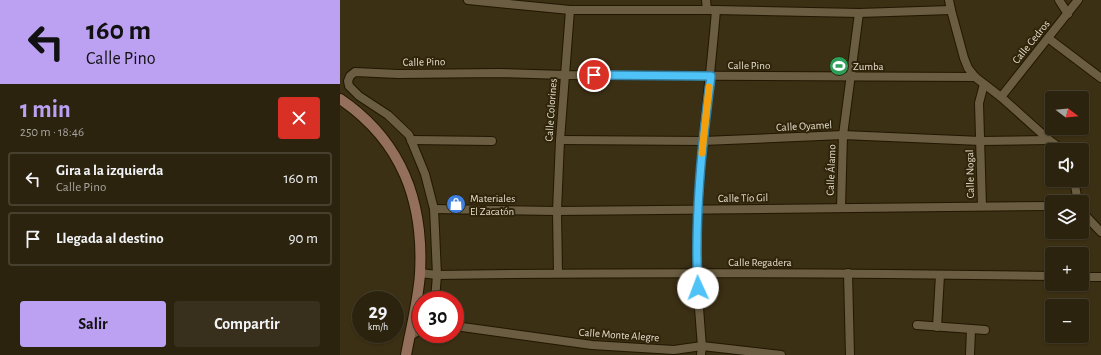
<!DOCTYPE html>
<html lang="es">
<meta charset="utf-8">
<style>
:root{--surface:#2c230f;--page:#382f1d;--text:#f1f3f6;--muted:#a6a49e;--line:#48402f;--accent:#bca0f2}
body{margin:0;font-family:"Alegreya Sans",sans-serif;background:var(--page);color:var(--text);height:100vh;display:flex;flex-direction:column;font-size:15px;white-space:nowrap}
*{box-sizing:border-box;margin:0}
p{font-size:13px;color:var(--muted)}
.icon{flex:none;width:22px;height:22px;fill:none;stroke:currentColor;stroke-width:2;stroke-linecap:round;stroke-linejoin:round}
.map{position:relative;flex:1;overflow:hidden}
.side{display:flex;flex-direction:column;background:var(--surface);width:340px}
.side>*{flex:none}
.top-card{background:#bca0f2;color:#111;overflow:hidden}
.needle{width:26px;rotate:106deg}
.controls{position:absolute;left:705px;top:91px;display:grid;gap:8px}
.controls a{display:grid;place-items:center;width:44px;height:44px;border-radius:4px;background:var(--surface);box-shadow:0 1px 3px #0004,0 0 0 1px var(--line);font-size:20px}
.speed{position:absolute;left:12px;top:291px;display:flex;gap:8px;font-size:20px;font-weight:700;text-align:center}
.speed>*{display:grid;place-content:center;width:52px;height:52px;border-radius:50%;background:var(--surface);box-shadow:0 1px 3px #0004,0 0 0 1px var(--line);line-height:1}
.speed small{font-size:10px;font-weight:400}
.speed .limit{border:6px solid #d22;background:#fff;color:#111}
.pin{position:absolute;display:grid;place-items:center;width:34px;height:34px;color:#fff;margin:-17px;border:2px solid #fff;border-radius:50%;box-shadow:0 1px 4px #0007}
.me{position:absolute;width:44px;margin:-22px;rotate:358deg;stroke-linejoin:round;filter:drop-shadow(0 0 3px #0008)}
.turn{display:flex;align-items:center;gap:14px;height:84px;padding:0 20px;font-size:18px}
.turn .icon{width:52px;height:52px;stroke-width:2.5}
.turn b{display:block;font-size:28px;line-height:34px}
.round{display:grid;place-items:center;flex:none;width:42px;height:42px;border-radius:4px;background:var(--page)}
.head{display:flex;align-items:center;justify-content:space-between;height:68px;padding:0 20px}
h1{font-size:24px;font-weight:700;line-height:30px;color:var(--accent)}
.cta{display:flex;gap:8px;margin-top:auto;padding:8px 20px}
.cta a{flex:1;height:46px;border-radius:4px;background:var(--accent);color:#111;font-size:16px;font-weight:700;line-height:46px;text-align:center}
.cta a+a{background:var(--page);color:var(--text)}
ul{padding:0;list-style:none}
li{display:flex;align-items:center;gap:12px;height:54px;margin:0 8px 6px;padding:0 12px;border:2px solid var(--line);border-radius:4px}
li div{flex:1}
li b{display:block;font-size:15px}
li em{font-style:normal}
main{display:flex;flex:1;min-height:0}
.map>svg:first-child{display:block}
</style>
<main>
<section class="side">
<div class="top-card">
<div class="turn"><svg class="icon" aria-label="left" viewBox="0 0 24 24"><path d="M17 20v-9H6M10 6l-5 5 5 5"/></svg><div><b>160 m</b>Calle Pino</div></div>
</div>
<div class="head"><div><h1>1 min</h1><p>250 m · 18:46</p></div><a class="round" style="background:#d93025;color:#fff"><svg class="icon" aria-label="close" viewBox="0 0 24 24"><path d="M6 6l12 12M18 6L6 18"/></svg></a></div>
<ul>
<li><svg class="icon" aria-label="left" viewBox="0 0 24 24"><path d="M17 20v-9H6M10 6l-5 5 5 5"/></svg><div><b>Gira a la izquierda</b><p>Calle Pino</p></div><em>160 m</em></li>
<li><svg class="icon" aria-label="arrive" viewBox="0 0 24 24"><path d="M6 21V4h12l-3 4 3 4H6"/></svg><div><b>Llegada al destino</b></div><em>90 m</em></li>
</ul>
<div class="cta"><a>Salir</a><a>Compartir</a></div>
</section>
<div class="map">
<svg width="761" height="355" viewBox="0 0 761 355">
<rect width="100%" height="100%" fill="#3b2f14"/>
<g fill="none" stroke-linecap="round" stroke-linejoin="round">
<defs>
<g id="minor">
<polyline points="128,0 230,10 376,10 519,13 611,10"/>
<polyline points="366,0 367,10"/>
<polyline points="609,0 611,10 624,58 628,68 635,77 661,97 709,140 723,150"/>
<polyline points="719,0 728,14"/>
<polyline points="708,38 761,78"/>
<polyline points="661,97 738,0"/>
<polyline points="71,140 152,141"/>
<polyline points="220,140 363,141 503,135 641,141 709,140"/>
<polyline points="734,180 738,202"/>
<polyline points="642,206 639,103 644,84"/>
<polyline points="501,208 503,135 519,13"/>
<polyline points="94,209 217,211 712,206"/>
<polyline points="742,212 761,232"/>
<path d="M80,273L97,275C302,272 507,273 712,276"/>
<polyline points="218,273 217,211 220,140 230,10"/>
<polyline points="508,273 510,355"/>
<polyline points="742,277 761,277"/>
<polyline points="95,300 97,275 95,230 94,209 85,174 69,135 48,115 19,96 9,86 8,81 10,76 15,72 58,74 159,73 225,75 635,77"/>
<polyline points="577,325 645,330"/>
<polyline points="115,326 252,345 334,350 362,346 441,355"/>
<polyline points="597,327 600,275"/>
<polyline points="69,337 81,329"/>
<path d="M361,355L362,346C360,322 358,298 357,274C355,185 369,98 376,10"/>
<polyline points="630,355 631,329"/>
</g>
<path id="secondary" d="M0,99C62,141 84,201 80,274C78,301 71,328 66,355"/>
</defs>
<use href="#minor" stroke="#221700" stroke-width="10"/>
<use href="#secondary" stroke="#221700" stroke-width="12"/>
<use href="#minor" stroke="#6a5d42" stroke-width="8"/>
<use href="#secondary" stroke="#946f5b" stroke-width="10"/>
</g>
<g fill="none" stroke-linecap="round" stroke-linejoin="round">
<defs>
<path id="route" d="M254,75L371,76C362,144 354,218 358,288"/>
</defs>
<use href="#route" stroke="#337fa1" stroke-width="10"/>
<use href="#route" stroke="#4fc3f7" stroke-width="7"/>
<polyline stroke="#f59e0b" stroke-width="7" points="362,153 369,87"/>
</g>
<defs>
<symbol id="stadium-disc" viewBox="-11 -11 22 22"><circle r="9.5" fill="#2e9e5b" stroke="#30250a"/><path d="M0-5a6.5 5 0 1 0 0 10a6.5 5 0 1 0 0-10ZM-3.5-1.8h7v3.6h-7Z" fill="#fff"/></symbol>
<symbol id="shop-disc" viewBox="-11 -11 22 22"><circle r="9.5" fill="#3f7fe0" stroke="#30250a"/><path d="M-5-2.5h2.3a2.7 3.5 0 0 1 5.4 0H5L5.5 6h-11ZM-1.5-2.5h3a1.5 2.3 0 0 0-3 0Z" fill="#fff"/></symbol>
</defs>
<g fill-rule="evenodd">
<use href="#stadium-disc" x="488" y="55" width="22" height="22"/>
<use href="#shop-disc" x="105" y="193" width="22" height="22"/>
</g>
<g text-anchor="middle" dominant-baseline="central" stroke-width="4" stroke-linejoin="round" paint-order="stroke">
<g font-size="11" fill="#e6dfcf" stroke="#30250a">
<text transform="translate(691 42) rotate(-51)">Calle Cedros</text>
<text transform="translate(84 62) rotate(-1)">Calle Pino</text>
<text x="409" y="65">Calle Pino</text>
<text transform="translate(211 110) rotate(-86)">Calle Colorines</text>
<text transform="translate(464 126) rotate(-3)">Calle Oyamel</text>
<text transform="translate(491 170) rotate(-88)">Calle Álamo</text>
<text transform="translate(630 174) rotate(-91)">Calle Nogal</text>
<text transform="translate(403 198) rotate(-1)">Calle Tío Gil</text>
<text x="420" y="262">Calle Regadera</text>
<text transform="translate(279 335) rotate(4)">Calle Monte Alegre</text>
</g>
<g font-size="11" fill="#e6dfcf" stroke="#30250a" text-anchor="start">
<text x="513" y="66">Zumba</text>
<text x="130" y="198">Materiales<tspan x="130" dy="13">El Zacatón</tspan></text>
</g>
</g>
</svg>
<div class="controls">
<a><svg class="needle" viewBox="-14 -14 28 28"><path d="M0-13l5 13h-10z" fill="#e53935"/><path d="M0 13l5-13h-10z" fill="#a6a49e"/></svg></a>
<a><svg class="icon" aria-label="sound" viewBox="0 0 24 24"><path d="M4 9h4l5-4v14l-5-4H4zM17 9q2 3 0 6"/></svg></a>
<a><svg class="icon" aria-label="layers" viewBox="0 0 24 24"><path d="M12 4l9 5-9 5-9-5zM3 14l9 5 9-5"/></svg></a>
<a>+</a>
<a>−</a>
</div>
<div class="speed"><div>29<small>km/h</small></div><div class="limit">30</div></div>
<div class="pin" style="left:254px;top:75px;background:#d93025"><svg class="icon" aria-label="arrive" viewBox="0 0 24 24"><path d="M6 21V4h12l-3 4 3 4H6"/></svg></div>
<svg class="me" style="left:358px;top:288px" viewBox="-20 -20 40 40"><circle r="19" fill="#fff"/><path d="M0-13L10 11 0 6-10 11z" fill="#4fc3f7"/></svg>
</div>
</main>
